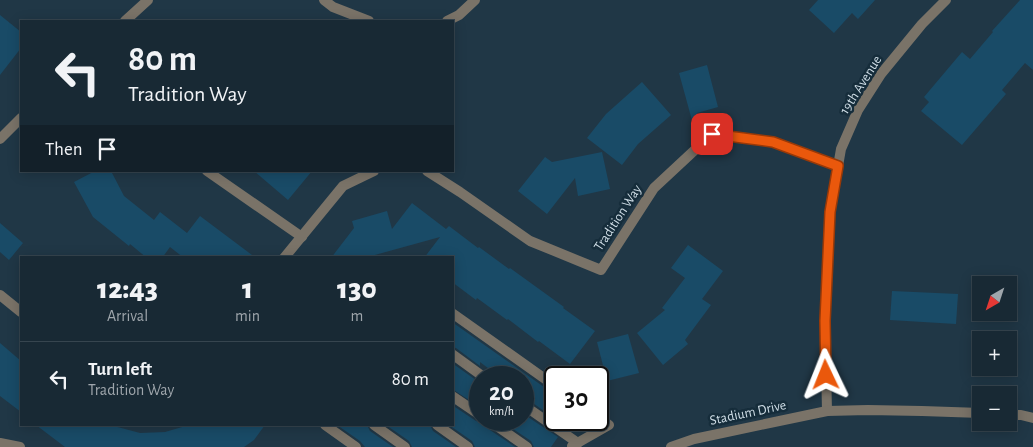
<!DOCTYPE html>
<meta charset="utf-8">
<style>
:root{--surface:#182934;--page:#21313c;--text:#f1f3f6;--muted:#9fa6ac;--line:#36454f}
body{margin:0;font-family:"Alegreya Sans",sans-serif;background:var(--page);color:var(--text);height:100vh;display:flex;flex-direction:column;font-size:19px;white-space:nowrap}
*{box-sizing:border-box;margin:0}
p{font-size:16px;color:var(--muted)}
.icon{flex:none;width:28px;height:28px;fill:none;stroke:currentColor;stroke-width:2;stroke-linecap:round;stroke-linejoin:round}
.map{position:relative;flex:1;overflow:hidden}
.details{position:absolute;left:20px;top:256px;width:434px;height:170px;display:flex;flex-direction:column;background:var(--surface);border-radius:0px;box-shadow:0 2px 12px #0003,0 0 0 1px var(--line)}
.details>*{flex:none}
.hud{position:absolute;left:20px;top:20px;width:434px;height:152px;border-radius:0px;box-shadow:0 2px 12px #0003,0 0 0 1px var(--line);background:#182934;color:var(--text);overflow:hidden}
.needle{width:32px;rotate:219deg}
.tools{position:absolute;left:972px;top:276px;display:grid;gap:10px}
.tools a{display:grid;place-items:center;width:45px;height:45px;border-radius:0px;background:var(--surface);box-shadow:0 2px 12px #0003,0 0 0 1px var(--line);font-size:25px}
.speed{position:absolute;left:469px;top:366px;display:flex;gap:10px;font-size:25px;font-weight:700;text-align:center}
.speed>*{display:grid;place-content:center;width:65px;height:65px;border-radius:50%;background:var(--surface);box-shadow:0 2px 12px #0003,0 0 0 1px var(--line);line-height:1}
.speed small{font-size:12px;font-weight:400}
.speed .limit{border:2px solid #111;border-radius:8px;background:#fff;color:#111}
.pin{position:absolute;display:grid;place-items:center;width:42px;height:42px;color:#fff;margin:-21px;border-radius:10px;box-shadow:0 2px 8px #0006}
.me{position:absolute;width:55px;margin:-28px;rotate:358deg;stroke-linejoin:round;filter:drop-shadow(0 0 4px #0008)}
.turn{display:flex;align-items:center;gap:18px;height:105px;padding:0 25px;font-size:22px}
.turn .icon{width:65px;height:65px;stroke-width:2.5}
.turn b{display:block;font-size:35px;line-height:42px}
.then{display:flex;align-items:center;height:48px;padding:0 25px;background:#0003;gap:10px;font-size:19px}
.eta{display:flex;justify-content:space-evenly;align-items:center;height:85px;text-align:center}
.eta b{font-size:30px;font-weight:800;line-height:35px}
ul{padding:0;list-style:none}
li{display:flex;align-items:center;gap:15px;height:75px;padding:0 25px;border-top:1px solid var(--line)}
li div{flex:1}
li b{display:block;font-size:19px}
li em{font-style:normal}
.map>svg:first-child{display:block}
</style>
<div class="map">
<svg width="1033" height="447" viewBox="0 0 1033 447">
<rect width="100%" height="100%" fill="#203746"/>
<g fill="#194b67">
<polygon points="818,0 875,0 858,19 852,13 834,33 809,10"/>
<polygon points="1020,0 1033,0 1033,70 1025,63 1002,90 1006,94 962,145 921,111 929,102 924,97 962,52 970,59 993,32 992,31"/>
<polygon points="0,15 21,32 21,48 0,75"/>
<polygon points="707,65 718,107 697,113 697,123 693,124 679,73"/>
<polygon points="642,82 671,115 638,144 622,165 587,138 606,114"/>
<polygon points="602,152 610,189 578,196 575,178 547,214 518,191 545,157 552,162"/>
<polygon points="95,171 111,171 124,196 154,220 160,212 187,233 200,216 256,258 184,258 170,247 162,258 147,258 130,244 129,246 93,217 74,182"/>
<polygon points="254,171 312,171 288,200"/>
<polygon points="412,203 446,229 449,226 478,248 479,247 509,269 510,268 564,307 563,308 595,331 570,364 539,341 538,342 508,319 507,320 477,298 476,300 452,282 452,258 424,258 440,237 364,258 331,258 354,228 352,221 387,211 392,229"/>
<polygon points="0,223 23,243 9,260 0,252"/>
<polygon points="688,245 723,271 702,299 711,305 685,340 688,344 663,365 637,333 665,310 662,308 685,278 671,268"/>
<polygon points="892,291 958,294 956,324 890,320"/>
<polygon points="452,322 551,392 555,393 555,419 526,398 522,397 522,378 501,378 480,362 480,366 456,348 452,347"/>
<polygon points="628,334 639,373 607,381 597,342"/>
<polygon points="0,343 21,361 21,412 0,396"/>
<polygon points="452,363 480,383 480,407 452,389"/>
<polygon points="452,405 476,421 481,422 484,426 515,447 475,447 472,441 449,425 452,425"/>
<polygon points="522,413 558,437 551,447 534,447 531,441 500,420 522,420"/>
<polygon points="36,425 110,425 140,433 165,432 189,425 265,425 254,440 244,447 65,447"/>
<polygon points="337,425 367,425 370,431 393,447 365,447 360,441"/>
<polygon points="386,425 430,425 433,431 456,447 412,447 409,441"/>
</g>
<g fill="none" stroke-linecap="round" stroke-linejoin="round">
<g stroke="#7a7368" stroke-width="10">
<polyline points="452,313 555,386"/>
<polyline points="452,354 485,378"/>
<polyline points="452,396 480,415"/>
<polyline points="522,404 578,443"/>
<polyline points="488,420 527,447"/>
<polyline points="325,425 356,447"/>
<polyline points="374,425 405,447"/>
<polyline points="437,425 468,447"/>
<polyline points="572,446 609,425 598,417"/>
</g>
<g stroke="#7a7368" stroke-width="10">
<polyline points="324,0 333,7 369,21"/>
<polyline points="125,21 148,0"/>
<polyline points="447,21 459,15 475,0"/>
<polyline points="0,139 21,118"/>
<polyline points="207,171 302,237"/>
<polyline points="427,171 460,192 530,241 601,270 654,188 712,134 773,142 838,166"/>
<polyline points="284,258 343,186 374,171"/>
<polyline points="0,295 21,312"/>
<polyline points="827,411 825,321 830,212 841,149 858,110 881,74 922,24 946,0"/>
<polyline points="0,443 20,447"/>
</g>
<g stroke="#7a7368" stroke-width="10">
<polyline points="1009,415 1021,415 1033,418"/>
<polyline points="671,447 694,439 827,411 868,410 922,411 981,413"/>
</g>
</g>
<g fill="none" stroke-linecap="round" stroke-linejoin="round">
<defs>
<polyline id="route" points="712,134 773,142 838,166 830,212 825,321 826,375"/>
</defs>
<use href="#route" stroke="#983908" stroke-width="12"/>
<use href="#route" stroke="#ea580c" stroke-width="9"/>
</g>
<g text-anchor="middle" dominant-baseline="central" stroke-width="5" stroke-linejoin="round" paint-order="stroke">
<g font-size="14" fill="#d0dee7" stroke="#162d3b">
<text transform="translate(861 85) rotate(-58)">19th Avenue</text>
<text transform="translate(618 218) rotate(-57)">Tradition Way</text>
<text transform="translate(748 413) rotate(-12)">Stadium Drive</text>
</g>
</g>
</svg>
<div class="tools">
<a><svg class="needle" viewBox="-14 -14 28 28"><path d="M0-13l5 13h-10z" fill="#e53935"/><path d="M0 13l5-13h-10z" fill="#9fa6ac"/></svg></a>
<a>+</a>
<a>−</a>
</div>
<div class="speed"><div>20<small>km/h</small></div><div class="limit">30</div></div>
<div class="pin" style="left:712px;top:134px;background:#d93025"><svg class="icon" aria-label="arrive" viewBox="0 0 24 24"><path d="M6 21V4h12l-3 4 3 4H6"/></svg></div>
<svg class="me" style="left:826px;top:375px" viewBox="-20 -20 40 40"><path d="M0-17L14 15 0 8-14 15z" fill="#ea580c" stroke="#fff" stroke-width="4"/></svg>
<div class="hud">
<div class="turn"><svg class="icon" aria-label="left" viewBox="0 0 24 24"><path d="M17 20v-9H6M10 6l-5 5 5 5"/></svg><div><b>80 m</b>Tradition Way</div></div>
<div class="then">Then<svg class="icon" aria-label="arrive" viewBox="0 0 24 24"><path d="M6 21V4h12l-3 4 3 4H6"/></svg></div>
</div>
<section class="details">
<div class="eta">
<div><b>12:43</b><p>Arrival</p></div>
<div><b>1</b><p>min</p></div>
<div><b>130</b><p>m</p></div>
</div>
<ul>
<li><svg class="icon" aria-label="left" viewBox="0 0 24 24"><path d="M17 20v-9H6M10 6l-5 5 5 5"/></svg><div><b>Turn left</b><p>Tradition Way</p></div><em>80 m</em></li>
</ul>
</section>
</div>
